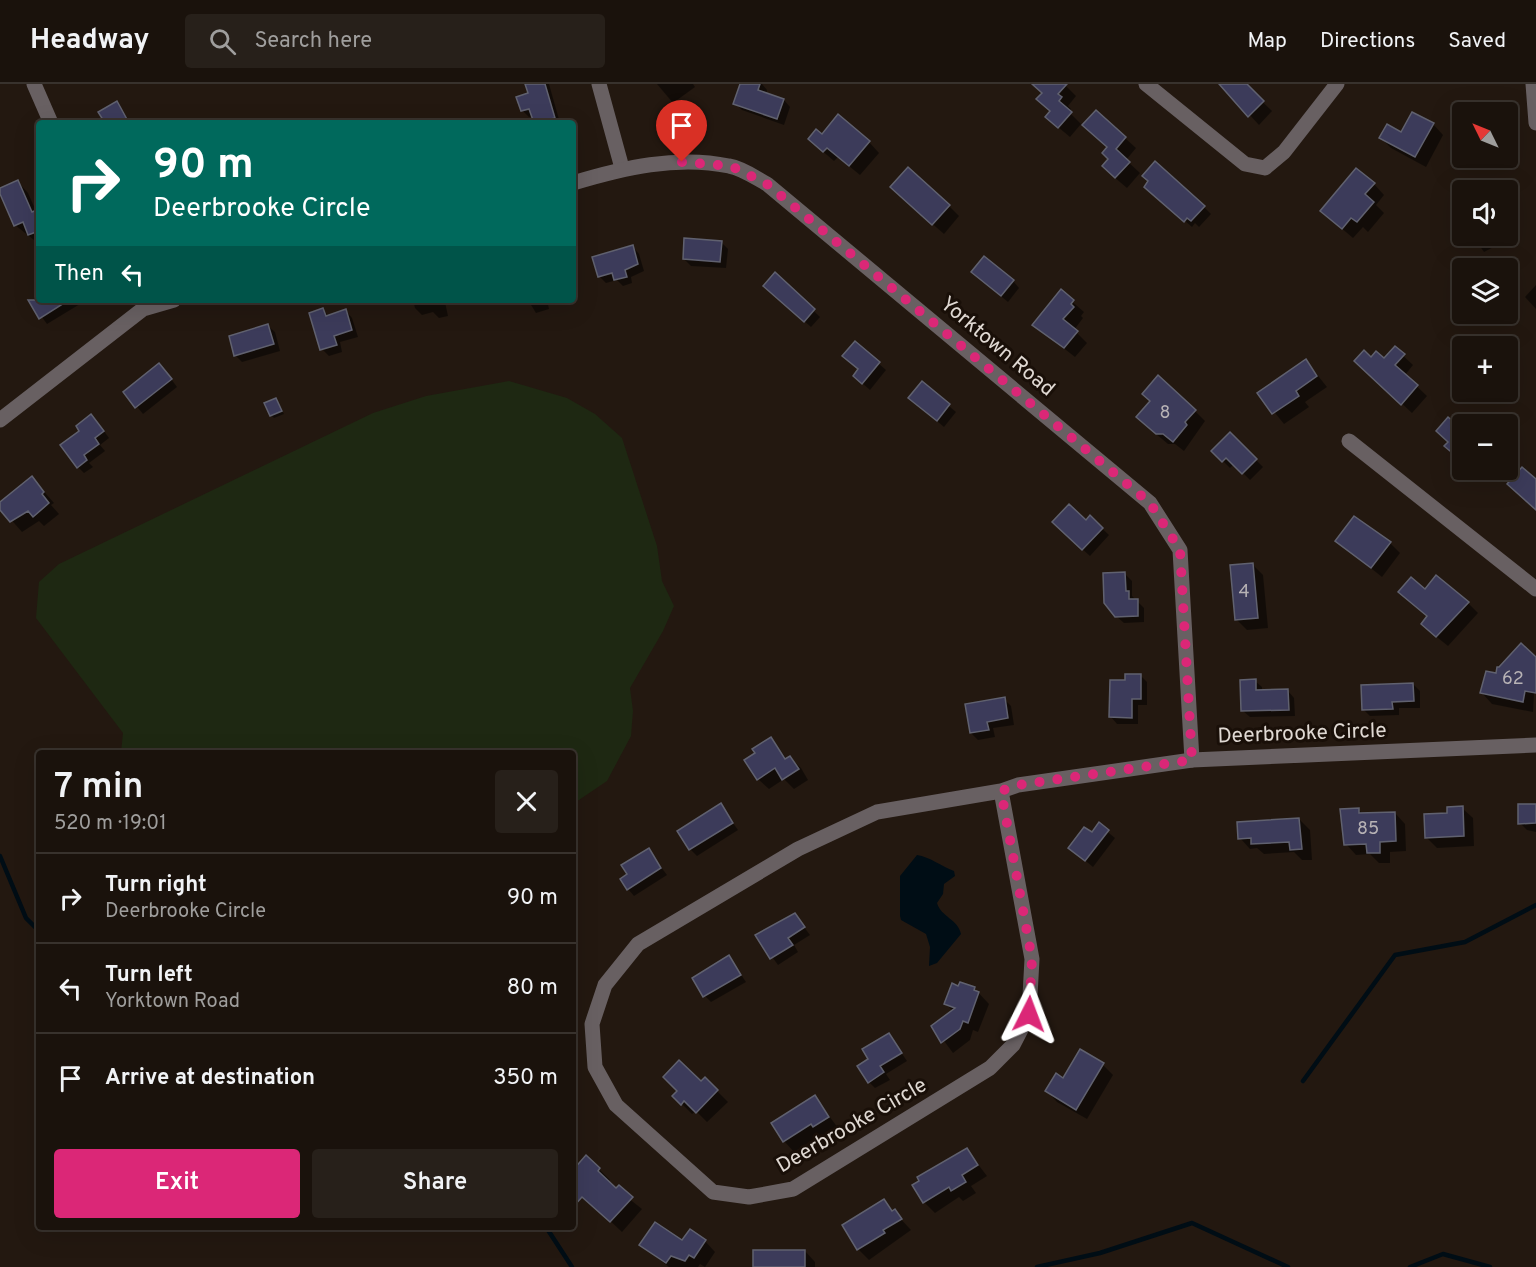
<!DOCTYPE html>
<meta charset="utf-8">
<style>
:root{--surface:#1a120c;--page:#27201a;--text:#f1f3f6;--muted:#9f9e9d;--line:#38322d;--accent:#db2777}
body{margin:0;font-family:Overpass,sans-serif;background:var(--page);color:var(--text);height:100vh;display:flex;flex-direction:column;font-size:22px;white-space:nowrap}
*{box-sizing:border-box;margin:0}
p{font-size:20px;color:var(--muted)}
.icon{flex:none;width:33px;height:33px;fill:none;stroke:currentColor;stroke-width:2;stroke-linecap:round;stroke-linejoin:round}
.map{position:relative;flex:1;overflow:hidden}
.details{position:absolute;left:36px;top:666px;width:540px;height:480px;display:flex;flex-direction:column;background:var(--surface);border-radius:6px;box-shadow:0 6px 24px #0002,0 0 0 2px var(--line)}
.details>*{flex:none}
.top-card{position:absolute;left:36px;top:36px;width:540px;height:183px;border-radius:6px;box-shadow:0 6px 24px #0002,0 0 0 2px var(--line);background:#00695c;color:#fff;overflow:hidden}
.needle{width:39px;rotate:313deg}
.fabs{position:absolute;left:1452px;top:18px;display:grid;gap:12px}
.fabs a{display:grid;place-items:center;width:66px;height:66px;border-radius:6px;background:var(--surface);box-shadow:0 6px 24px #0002,0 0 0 2px var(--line);font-size:30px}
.pin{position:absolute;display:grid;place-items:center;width:51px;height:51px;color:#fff;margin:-62px -26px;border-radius:50% 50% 50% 0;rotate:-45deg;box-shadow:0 0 6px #0007}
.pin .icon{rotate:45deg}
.me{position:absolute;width:66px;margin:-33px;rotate:3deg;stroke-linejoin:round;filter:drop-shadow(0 0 4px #0008)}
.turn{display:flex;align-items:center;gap:21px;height:126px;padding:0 18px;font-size:27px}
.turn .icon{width:78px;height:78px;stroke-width:2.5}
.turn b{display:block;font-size:42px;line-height:51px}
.then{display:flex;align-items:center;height:57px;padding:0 18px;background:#0003;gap:12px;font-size:22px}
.round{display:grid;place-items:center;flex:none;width:63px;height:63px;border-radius:6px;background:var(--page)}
.head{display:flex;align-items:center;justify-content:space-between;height:102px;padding:0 18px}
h1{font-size:36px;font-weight:600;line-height:45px}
.button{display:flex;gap:12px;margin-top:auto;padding:12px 18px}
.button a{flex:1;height:69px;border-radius:6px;background:var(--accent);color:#fff;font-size:24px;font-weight:600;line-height:69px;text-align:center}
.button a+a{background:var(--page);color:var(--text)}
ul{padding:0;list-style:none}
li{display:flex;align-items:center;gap:18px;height:90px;padding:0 18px;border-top:2px solid var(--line)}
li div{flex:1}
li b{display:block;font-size:22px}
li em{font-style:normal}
header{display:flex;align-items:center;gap:36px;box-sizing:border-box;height:84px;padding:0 30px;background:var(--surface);border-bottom:2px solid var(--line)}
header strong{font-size:28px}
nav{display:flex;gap:33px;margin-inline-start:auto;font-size:21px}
.search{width:420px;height:54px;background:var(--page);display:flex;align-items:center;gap:15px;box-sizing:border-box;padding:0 21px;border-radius:6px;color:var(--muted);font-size:22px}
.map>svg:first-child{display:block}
</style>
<header>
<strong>Headway</strong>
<div class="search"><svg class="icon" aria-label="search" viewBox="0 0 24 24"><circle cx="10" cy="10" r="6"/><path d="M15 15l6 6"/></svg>Search here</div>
<nav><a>Map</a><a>Directions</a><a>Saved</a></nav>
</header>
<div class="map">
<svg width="1536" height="1183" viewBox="0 0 1536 1183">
<rect width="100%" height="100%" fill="#231810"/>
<polygon fill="#1e2812" points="509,297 567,314 595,330 622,354 657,462 662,497 674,522 663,547 630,604 633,627 631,652 607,697 573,720 573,669 121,669 123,649 36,534 39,498 59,480 373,329 426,312"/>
<path fill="#000d15" d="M917,771C930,773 941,782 954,787L955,792L944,800L943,810L937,819C941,833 958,835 961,850L937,879L929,882L930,863L926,850L901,836L900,832V792Z"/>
<g fill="#0007">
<polygon points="527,0 549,0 560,39 535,39 533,32 529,33 522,26 530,10"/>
<polygon points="657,0 693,0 695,3 673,19"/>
<polygon points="742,0 762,0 767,6 766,10 784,16 790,23 784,41 742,26 735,19"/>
<polygon points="1033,0 1064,0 1076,12 1068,22 1071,25 1069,28 1081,40 1070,53 1058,43 1043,9"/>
<polygon points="1225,0 1244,0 1272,27 1259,41 1223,2"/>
<polygon points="117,19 130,38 136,35 141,39 106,39"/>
<polygon points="1433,40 1443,51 1426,83 1391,64 1381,54"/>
<polygon points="822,52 869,58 879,69 860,91 838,73 834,77 820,65"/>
<polygon points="1125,54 1136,64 1126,76 1140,89 1127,104 1114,93 1109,64"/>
<polygon points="18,98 28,109 36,127 39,127 39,160 15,141 0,106"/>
<polygon points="1374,100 1384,111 1376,121 1384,129 1368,148 1363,143 1353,154 1333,137"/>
<polygon points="1153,109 1204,123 1211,130 1199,143 1195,139 1192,143"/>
<polygon points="903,114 949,122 959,132 944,150"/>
<polygon points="1473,152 1504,152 1507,156 1484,168"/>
<polygon points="721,158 728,165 726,184 691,182 684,175"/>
<polygon points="633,163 639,170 644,187 631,193 632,199 623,202 617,196 606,199 599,192"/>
<polygon points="775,190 820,233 811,243 772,209"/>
<polygon points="980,195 1013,197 1019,204 1008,218"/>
<polygon points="1536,201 1536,225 1525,213"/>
<polygon points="1061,208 1084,228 1081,232 1083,234 1074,246 1087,259 1075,273 1034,241"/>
<polygon points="39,213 39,216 77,216 80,220 47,240 31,218"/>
<polygon points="413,216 453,216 445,218 448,232 439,234 433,228 422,231 415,224"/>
<polygon points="501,216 525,216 505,221"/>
<polygon points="528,216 547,216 549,225 536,229"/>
<polygon points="323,226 329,232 346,227 352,234 358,253 340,258 342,268 329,272 322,265"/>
<polygon points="268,242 275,248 280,267 242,278 235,271"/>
<polygon points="855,259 886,286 870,306 862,299"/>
<polygon points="1395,264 1413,281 1405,291 1427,312 1412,329 1366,286 1371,275 1384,276"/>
<polygon points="1306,277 1327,303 1305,318 1309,323 1284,340 1259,309"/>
<polygon points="166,288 177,303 143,330 125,308"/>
<polygon points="922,299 956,328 944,343 917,320"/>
<polygon points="276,316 284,330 274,334 271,331"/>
<polygon points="1195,327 1205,337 1184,367 1175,360 1168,360 1149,344"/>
<polygon points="98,339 109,354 100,361 105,367 89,379 93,383 84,389 78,383"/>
<polygon points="1230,350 1263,383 1250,396 1234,380 1230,384 1213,367"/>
<polygon points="32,394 54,419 51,421 59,430 44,442 39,437 22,448 0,423 0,420"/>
<polygon points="1090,433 1109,451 1090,472 1060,445 1086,438"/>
<polygon points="1337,457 1390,459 1400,469 1382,493"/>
<polygon points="1252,480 1263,491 1268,544 1247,546 1237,536"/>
<polygon points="1125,490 1132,497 1132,512 1144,524 1144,538 1124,539 1116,532"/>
<polygon points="1426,507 1468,519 1478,529 1448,562 1433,550"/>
<polygon points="1536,575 1533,628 1492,620 1482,609 1497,590"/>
<polygon points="1141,592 1147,598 1147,621 1138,621 1138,640 1117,640 1111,633 1127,598"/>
<polygon points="1255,597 1262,603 1262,608 1288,607 1294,614 1295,632 1250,633 1243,627"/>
<polygon points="1413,600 1420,607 1420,624 1399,624 1399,631 1370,632 1363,625"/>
<polygon points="1004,615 1011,622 1014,641 993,644 995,653 978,656 971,649"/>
<polygon points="770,655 788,676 790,674 801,684 808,696 794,705 784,695 769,705 758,695 757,669"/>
<polygon points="720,721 738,746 697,772 690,765"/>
<polygon points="1536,721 1536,748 1527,746 1520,739"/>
<polygon points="1462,724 1473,734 1474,762 1437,764 1426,753 1448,730"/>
<polygon points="1359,726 1363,730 1395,729 1405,740 1406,767 1390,768 1390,779 1379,779 1370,770 1356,771 1346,760"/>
<polygon points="1299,735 1310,746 1312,776 1302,776 1294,768 1264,770 1257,764 1250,765 1240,754"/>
<polygon points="1099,741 1115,754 1093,783 1070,764 1092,751"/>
<polygon points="648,766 667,791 634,812 628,805 629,791"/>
<polygon points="795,831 810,851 794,861 798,868 778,881 757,852"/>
<polygon points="729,873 746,898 711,918 705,912"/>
<polygon points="974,904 989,920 978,948 973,946 970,956 953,969 933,942 953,927 946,920"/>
<polygon points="889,951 907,977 886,990 890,996 875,1004 869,998 870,975"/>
<polygon points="1103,981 1113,991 1087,1035 1057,1018 1047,1007 1064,996"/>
<polygon points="705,995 728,1018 707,1038 696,1027 692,1030 674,1012"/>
<polygon points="815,1013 838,1044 824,1053 822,1050 794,1068 784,1057"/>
<polygon points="967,1066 987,1092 971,1102 976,1109 963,1117 959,1113 935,1129 924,1118"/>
<polygon points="599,1085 610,1096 608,1098 642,1125 622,1148 573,1102 573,1088"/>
<polygon points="884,1117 911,1146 869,1176 858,1165 844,1141"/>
<polygon points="705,1157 715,1168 705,1183 700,1180 698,1183 669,1183 641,1161"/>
<polygon points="805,1167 815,1178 815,1183 755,1183"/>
</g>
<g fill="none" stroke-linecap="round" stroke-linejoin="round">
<g stroke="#000d15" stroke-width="4.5">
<polyline points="0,772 26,834 39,847"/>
<polyline points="1303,997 1395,871 1465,858 1536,821"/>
<polyline points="546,1143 572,1183"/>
<polyline points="1037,1183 1100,1169 1192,1139 1288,1183"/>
<polyline points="1410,1183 1443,1170 1490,1183"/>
</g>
</g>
<g fill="#3c3b5a" stroke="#60616f" stroke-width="1.5">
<polygon points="525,0 545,0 555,34 534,39 529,25 521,27 516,13 528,9"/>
<polygon points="740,0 760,0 758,6 784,15 777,35 733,20"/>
<polygon points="1032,0 1067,0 1058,10 1062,13 1059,17 1072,28 1058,44 1045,33 1050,27 1036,15 1042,9"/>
<polygon points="1219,0 1247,0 1264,17 1248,33"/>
<polygon points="117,17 129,39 105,39 98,28"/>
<polygon points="1096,26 1126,53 1116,65 1130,78 1115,94 1102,82 1108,75 1102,69 1107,63 1082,41"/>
<polygon points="1412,28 1434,39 1415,73 1379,54 1387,40 1401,48"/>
<polygon points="838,30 870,57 849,82 827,64 823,68 808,55 816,45 822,50"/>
<polygon points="1155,77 1205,122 1191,137 1187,134 1184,138 1144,103 1148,97 1142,92"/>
<polygon points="908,83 950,121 932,141 890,103"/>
<polygon points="1356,84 1375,99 1365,110 1374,118 1357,138 1351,134 1342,145 1320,127"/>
<polygon points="18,96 32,128 39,125 39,147 28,151 23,138 14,142 0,110 0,104"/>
<polygon points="684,154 722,157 720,178 683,175"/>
<polygon points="633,161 638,180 625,186 627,193 614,196 612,189 598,193 592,173"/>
<polygon points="984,172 1014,196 1001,212 971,188"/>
<polygon points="775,188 815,225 804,238 763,202"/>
<polygon points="1061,205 1074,216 1071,220 1074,223 1063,235 1078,247 1064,264 1032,241"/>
<polygon points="28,216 69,216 39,235"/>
<polygon points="323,224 326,232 346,225 352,246 334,252 337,261 320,266 309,229"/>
<polygon points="268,240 274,260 234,272 229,252"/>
<polygon points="855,257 880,278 862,300 853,292 858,285 842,272"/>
<polygon points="1395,262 1405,270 1395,281 1418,301 1401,321 1354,277 1364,266 1371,273 1376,267 1384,274"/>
<polygon points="1306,275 1317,292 1296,307 1299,312 1272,330 1257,309"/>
<polygon points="159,279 172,295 135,324 123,308"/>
<polygon points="1158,291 1196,326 1185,338 1187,341 1173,358 1163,350 1156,350 1136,333 1150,317 1142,310"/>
<polygon points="922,297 950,320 937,337 908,314"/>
<polygon points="276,314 282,327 270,332 264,319"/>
<polygon points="91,330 104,347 95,354 99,360 84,371 87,376 77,384 60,361 79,347 76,342"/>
<polygon points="1448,333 1460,343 1462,340 1462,377 1444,362 1448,358 1436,347"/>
<polygon points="1230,348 1257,375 1242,390 1226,374 1222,378 1211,367"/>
<polygon points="1522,383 1536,395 1536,426 1507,400"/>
<polygon points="32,392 44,408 42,410 49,419 33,433 28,427 10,438 0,426 0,418"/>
<polygon points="1069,420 1086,436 1090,431 1103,444 1082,466 1052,438"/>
<polygon points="1354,432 1391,458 1371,484 1335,457"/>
<polygon points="1253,479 1258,534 1235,536 1230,481"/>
<polygon points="1125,488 1126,507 1129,507 1129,515 1138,515 1138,532 1115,533 1104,519 1103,489"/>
<polygon points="1436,491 1469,518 1436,553 1421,540 1427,532 1398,508 1411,493 1425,505"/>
<polygon points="1521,559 1536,573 1536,609 1525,607 1523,618 1480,609 1486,587 1496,589 1497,583 1499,583"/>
<polygon points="1125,590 1141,590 1141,615 1132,615 1132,634 1109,633 1110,596 1125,596"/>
<polygon points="1256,595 1256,606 1288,605 1289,626 1241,627 1240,596"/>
<polygon points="1413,599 1414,617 1392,618 1393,625 1362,626 1361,601"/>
<polygon points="1005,613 1008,634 987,638 989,646 970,649 965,620"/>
<polygon points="771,653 785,675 790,672 799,685 782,696 775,684 757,696 744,676 755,669 752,665"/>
<polygon points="721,719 733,739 689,766 677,747"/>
<polygon points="1518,720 1536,720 1536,739 1518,740"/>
<polygon points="1463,722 1464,752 1425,754 1424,730 1447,729 1447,723"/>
<polygon points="1359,724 1359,729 1395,728 1396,757 1380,758 1380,769 1367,769 1366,760 1344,761 1340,725"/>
<polygon points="1299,734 1302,765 1290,766 1289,758 1251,760 1251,754 1238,755 1237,738"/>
<polygon points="1099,738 1109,746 1085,777 1068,764 1084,743 1092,748"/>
<polygon points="649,764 661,784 627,806 620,795 627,790 621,781"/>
<polygon points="795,829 805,843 788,854 793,861 770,875 755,851"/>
<polygon points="729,871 741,891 703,913 692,894"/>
<polygon points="960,898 975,903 974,906 979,908 968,939 963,937 960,945 941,959 931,942 955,924 944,920 952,899 958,902"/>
<polygon points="889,949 902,969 880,982 884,988 868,999 857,982 868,975 862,965"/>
<polygon points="1080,965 1104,979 1076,1026 1045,1007 1056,989 1063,994"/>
<polygon points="679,976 701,997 705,993 718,1006 696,1029 684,1017 681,1021 672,1012 677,1007 663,993"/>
<polygon points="815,1011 829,1033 813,1043 811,1040 783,1058 771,1039"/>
<polygon points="967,1064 978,1081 962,1091 966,1098 951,1107 949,1103 923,1119 912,1101 919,1097 917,1093"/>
<polygon points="586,1071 600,1084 598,1087 616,1104 619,1101 633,1113 610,1138 582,1113 573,1123 573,1086"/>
<polygon points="884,1115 892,1127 895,1125 902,1135 883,1146 885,1149 857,1166 842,1141"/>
<polygon points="655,1138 682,1156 690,1145 706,1156 694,1174 689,1171 685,1177 671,1172 666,1179 639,1161"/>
<rect x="753" y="1166" width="52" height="17"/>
</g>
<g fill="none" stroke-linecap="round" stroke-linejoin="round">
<g stroke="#686062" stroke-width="15">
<polyline points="34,0 51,39"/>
<polyline points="599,0 622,84"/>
<polyline points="1146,0 1245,80 1265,84 1284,68 1337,0"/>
<polyline points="1533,0 1536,39"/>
<path d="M573,99C623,84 677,71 729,82C742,84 756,94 767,100L1150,419L1180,466L1192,676"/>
<polyline points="0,336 143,225 174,216"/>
<polyline points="1349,357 1536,505"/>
<polyline points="1001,707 1032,875 1029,930 1013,961 990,984 793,1105 749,1113 713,1108 616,1021 595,983 592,940 605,901 638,860 798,765 877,728 1001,707 1018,701 1192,676 1536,661"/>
</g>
</g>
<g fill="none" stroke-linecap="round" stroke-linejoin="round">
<polyline stroke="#db2777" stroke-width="10" stroke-dasharray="0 18" points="682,78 731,82 767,100 1150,419 1180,466 1192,676 1018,701 1001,707 1032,875 1029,930"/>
</g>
<g text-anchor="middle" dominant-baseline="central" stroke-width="6" stroke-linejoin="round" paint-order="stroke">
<g font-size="18" fill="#b7b2b5">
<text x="1165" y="329">8</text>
<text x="1244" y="508">4</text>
<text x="1513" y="595">62</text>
<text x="1368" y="745">85</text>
</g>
<g font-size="21" fill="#e0d9d3" stroke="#190f08">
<text transform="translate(997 263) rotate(40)">Yorktown Road</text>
<text transform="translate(1302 650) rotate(-2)">Deerbrooke Circle</text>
<text transform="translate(852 1042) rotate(-30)">Deerbrooke Circle</text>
</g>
</g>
</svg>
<div class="fabs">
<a><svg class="needle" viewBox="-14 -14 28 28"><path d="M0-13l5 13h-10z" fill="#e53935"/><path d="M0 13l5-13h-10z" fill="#9f9e9d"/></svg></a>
<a><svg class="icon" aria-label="sound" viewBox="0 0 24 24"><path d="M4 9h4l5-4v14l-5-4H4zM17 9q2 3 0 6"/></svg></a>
<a><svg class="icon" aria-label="layers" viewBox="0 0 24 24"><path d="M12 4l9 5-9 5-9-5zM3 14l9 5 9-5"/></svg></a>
<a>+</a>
<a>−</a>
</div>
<div class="pin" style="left:682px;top:78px;background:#d93025"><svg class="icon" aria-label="arrive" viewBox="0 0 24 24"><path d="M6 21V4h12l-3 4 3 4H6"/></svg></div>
<svg class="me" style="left:1029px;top:930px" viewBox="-20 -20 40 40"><path d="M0-17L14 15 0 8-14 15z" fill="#db2777" stroke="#fff" stroke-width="4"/></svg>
<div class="top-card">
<div class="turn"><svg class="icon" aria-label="right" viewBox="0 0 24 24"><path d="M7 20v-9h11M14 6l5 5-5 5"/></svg><div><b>90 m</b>Deerbrooke Circle</div></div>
<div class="then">Then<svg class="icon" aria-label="left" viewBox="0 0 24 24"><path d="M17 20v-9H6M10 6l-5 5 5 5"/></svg></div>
</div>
<section class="details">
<div class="head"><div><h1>7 min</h1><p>520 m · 19:01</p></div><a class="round"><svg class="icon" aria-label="close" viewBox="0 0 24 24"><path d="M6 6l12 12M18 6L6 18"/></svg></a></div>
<ul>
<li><svg class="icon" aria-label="right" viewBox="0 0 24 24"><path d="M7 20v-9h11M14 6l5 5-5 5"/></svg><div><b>Turn right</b><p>Deerbrooke Circle</p></div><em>90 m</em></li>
<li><svg class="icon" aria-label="left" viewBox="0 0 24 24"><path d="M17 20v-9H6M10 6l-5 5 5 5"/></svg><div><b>Turn left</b><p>Yorktown Road</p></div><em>80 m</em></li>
<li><svg class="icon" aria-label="arrive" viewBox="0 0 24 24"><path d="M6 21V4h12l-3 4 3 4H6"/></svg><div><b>Arrive at destination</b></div><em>350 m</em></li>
</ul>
<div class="button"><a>Exit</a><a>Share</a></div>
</section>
</div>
